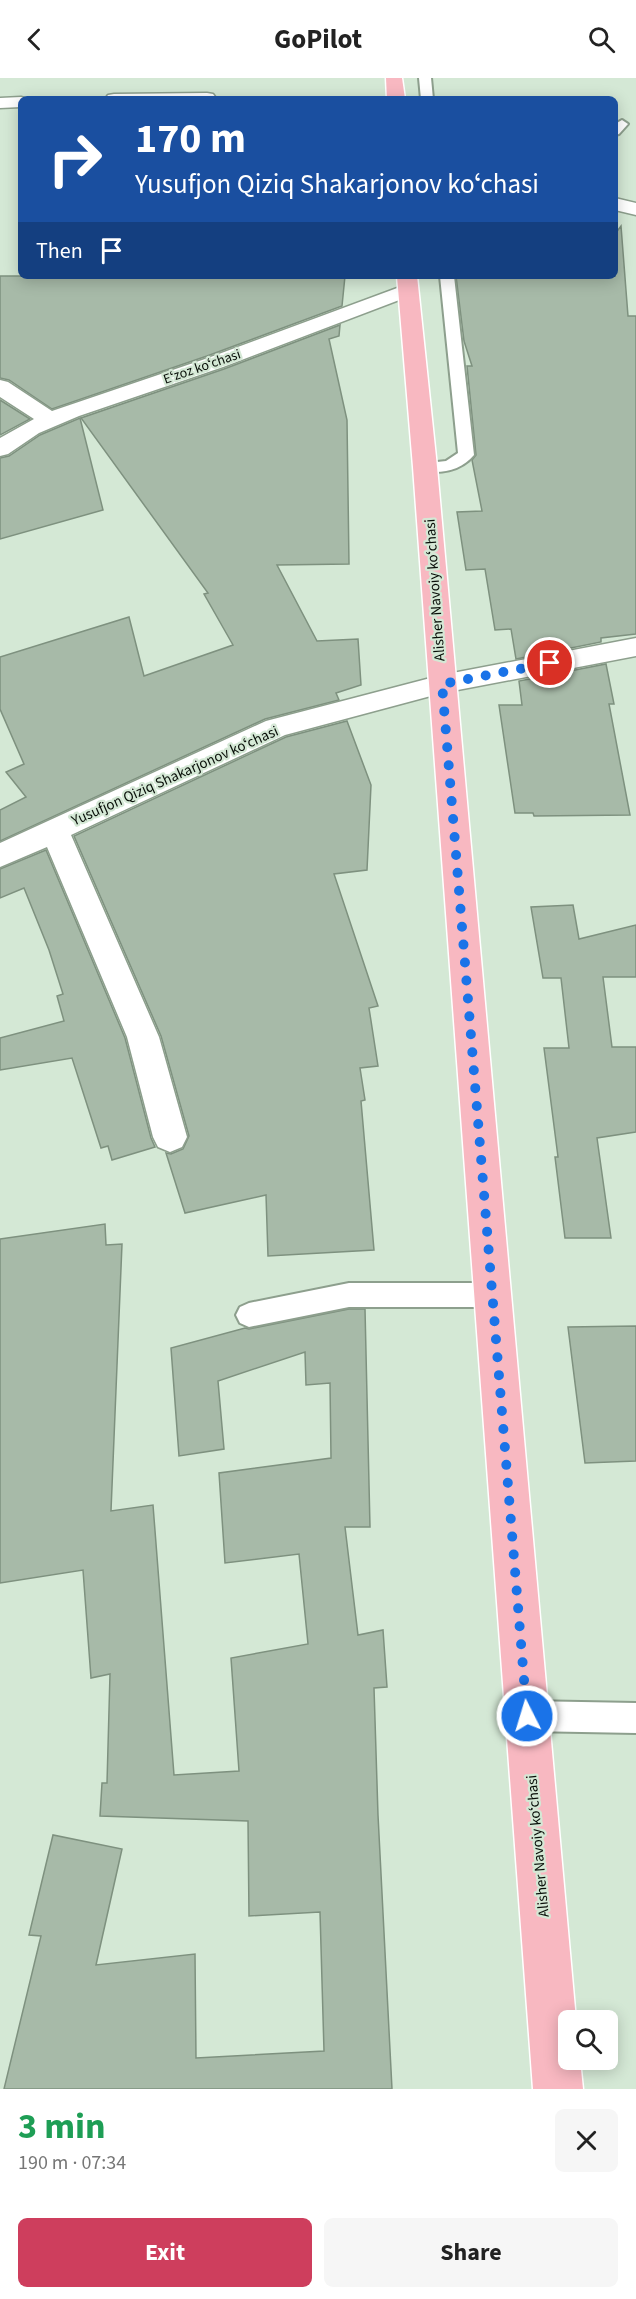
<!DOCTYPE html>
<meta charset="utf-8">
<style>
:root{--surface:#fff;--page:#f6f6f6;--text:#222;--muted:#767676;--accent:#ce3e5d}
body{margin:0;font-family:"Source Sans 3",sans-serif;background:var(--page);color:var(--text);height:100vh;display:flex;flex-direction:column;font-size:22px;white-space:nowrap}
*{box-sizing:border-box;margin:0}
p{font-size:20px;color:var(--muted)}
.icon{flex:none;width:33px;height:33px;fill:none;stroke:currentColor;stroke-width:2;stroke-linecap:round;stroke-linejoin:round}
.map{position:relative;height:2011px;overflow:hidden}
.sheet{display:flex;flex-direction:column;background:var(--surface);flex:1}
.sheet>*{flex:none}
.hud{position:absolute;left:18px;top:18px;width:600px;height:183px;border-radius:9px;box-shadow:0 3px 15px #0003;background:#1a4fa0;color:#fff;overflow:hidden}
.tools{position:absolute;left:558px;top:1932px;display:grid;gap:12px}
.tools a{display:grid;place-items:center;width:60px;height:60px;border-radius:9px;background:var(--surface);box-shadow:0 3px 15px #0003;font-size:30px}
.pin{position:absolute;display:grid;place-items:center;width:51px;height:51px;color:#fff;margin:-26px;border:3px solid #fff;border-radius:50%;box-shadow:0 2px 6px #0007}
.me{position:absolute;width:66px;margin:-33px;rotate:355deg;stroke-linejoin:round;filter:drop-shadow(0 0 4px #0008)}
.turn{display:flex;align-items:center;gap:21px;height:126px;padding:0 18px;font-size:27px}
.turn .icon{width:78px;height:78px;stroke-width:2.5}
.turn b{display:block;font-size:42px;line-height:51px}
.then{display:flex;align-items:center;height:57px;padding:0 18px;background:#0003;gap:12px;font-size:22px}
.round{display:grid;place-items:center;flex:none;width:63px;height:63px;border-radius:9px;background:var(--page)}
.head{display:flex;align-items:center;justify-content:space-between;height:102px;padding:0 18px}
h1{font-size:36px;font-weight:700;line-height:45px;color:#1e9e55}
.cta{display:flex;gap:12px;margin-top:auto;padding:12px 18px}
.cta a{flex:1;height:69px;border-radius:9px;background:var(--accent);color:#fff;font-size:24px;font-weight:700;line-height:69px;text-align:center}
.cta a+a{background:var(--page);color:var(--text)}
header{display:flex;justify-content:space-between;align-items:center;height:78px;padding:0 18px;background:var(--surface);font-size:27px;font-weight:700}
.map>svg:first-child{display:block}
</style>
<header><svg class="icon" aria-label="back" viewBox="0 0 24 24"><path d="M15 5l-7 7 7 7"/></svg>GoPilot<svg class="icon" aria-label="search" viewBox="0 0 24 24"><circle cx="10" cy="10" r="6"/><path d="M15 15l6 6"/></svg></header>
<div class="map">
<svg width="636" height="2011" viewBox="0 0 636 2011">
<rect width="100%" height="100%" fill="#d4e8d5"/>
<g fill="#a7baa8" stroke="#7e917f" stroke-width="1.5">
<polygon points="621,148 628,238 636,238 636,556 601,560 601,564 516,581 511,551 495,552 485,491 466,492 457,434 482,433 472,382 476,377 467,288 472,288 464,263 456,198 615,198 615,156"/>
<polygon points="0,198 345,198 342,228 207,278 52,331 9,302 0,300"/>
<polygon points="340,247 339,258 329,261 347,342 349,486 277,487 317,563 358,561 361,607 336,615 339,622 265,641 0,763 0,732 26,719 6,694 24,686 0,631 0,579 129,539 144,598 233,567 204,516 208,515 81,340 224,291"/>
<polygon points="0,322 30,341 0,357"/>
<polygon points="80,340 103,432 0,461 0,380 9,378 40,357"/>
<polygon points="606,586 614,626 609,626 630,737 534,738 533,735 515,735 499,627 522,627 519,603"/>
<polygon points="347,643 371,707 367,792 334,796 378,928 369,930 378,988 360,990 365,1022 361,1023 374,1172 268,1178 266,1117 185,1135 166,1075 171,1076 183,1071 189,1058 161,958 74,758 286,659"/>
<polygon points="46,772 125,960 151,1060 155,1069 112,1082 108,1068 101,1070 72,980 0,992 0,960 64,943 57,918 63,916 49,872 24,810 0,820 0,791"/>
<polygon points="573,827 579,861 636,847 636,899 603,899 612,969 636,969 636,1054 597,1060 611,1160 565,1160 555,1079 558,1079 544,970 569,970 561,900 543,900 531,829"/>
<polygon points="105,1146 106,1167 122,1166 111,1433 153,1427 174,1697 239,1693 231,1580 308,1566 299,1476 225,1485 219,1395 331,1380 330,1305 306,1307 305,1274 218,1303 224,1371 179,1378 171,1270 245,1250 249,1251 349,1231 365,1231 370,1449 345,1449 358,1557 383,1552 387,1609 374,1610 378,1737 392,2011 4,2011 41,1858 29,1857 53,1757 122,1771 96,1887 195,1876 196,1980 324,1973 320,1834 249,1838 248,1743 100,1738 102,1705 107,1705 110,1596 91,1600 83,1492 0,1505 0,1161"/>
<polygon points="636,1248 636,1383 585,1385 568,1249"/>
</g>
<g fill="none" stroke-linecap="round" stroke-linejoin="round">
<defs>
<g id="service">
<polygon points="419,0 431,0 433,21 421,21"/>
<polygon points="622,42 628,46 619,56 615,57 615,46"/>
<path d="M440,198H454L474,377C461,393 439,397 419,392L417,389L419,386L446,383L458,375Z"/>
<polygon points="349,1205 493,1205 502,1209 505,1217 502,1225 493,1229 349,1229 249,1249 240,1245 236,1237 240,1229 249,1225"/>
<polygon points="527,1623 636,1625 636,1655 527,1653 517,1648 512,1638 517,1628"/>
</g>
<g id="minor">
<polygon points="207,15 213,16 216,20 105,21 108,17 114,16"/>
<polygon points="21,19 28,21 21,21 21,29 0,30 0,20"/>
<polygon points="615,120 636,125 636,137 615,132"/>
<polygon points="408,206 415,208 418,212 415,216 223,289 79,338 39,355 8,376 0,378 0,360 34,341 0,319 0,302 8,304 52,333 208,280"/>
<polygon points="636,560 636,578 442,615 285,657 71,757 159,959 187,1059 182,1069 170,1074 158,1069 153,1059 127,959 47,769 0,789 0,765 266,643 442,597"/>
</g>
<g id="primary">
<polygon points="386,0 402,0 405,21 387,21"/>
<polygon points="397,198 417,198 437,389 576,1942 568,1942 568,1982 580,1982 583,2011 533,2011 413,389"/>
</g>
</defs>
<use href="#service" stroke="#8d9f8d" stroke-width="4"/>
<use href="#minor" stroke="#8d9f8d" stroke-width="3"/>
<use href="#primary" stroke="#fff" stroke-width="3"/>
<use href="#service" fill="#fff" fill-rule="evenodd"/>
<use href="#minor" fill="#fff" fill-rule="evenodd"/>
<use href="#primary" fill="#f8b8c1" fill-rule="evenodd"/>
</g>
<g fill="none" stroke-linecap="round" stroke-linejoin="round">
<polyline stroke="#1a73e8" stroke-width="10" stroke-dasharray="0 18" points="527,1638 442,606 550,585"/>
</g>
<g text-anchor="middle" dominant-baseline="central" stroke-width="4.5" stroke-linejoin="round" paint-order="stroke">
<g font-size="14" fill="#080e08" stroke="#d4e8d5">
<text transform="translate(202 289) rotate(-19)">Eʻzoz koʻchasi</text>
</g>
<g font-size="15" fill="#080e08" stroke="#d4e8d5">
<text transform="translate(435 512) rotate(-94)">Alisher Navoiy koʻchasi</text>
<text transform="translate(175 698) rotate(-24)">Yusufjon Qiziq Shakarjonov koʻchasi</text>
<text transform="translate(538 1768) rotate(-95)">Alisher Navoiy koʻchasi</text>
</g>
</g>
</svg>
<div class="tools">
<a><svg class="icon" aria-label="search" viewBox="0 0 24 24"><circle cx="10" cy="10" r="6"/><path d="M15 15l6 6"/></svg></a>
</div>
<div class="pin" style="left:550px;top:585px;background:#d93025"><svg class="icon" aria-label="arrive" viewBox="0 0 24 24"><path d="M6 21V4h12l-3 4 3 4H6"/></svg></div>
<svg class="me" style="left:527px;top:1638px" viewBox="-20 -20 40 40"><circle r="17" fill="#1a73e8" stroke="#fff" stroke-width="3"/><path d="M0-11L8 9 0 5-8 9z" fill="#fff"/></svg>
<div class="hud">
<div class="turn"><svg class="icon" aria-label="right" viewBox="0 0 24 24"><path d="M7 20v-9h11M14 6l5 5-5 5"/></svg><div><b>170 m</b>Yusufjon Qiziq Shakarjonov koʻchasi</div></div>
<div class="then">Then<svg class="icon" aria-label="arrive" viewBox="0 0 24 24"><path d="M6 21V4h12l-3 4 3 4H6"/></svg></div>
</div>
</div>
<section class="sheet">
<div class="head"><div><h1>3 min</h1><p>190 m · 07:34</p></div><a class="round"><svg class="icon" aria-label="close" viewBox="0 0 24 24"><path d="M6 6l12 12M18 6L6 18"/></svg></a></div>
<div class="cta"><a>Exit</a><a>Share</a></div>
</section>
